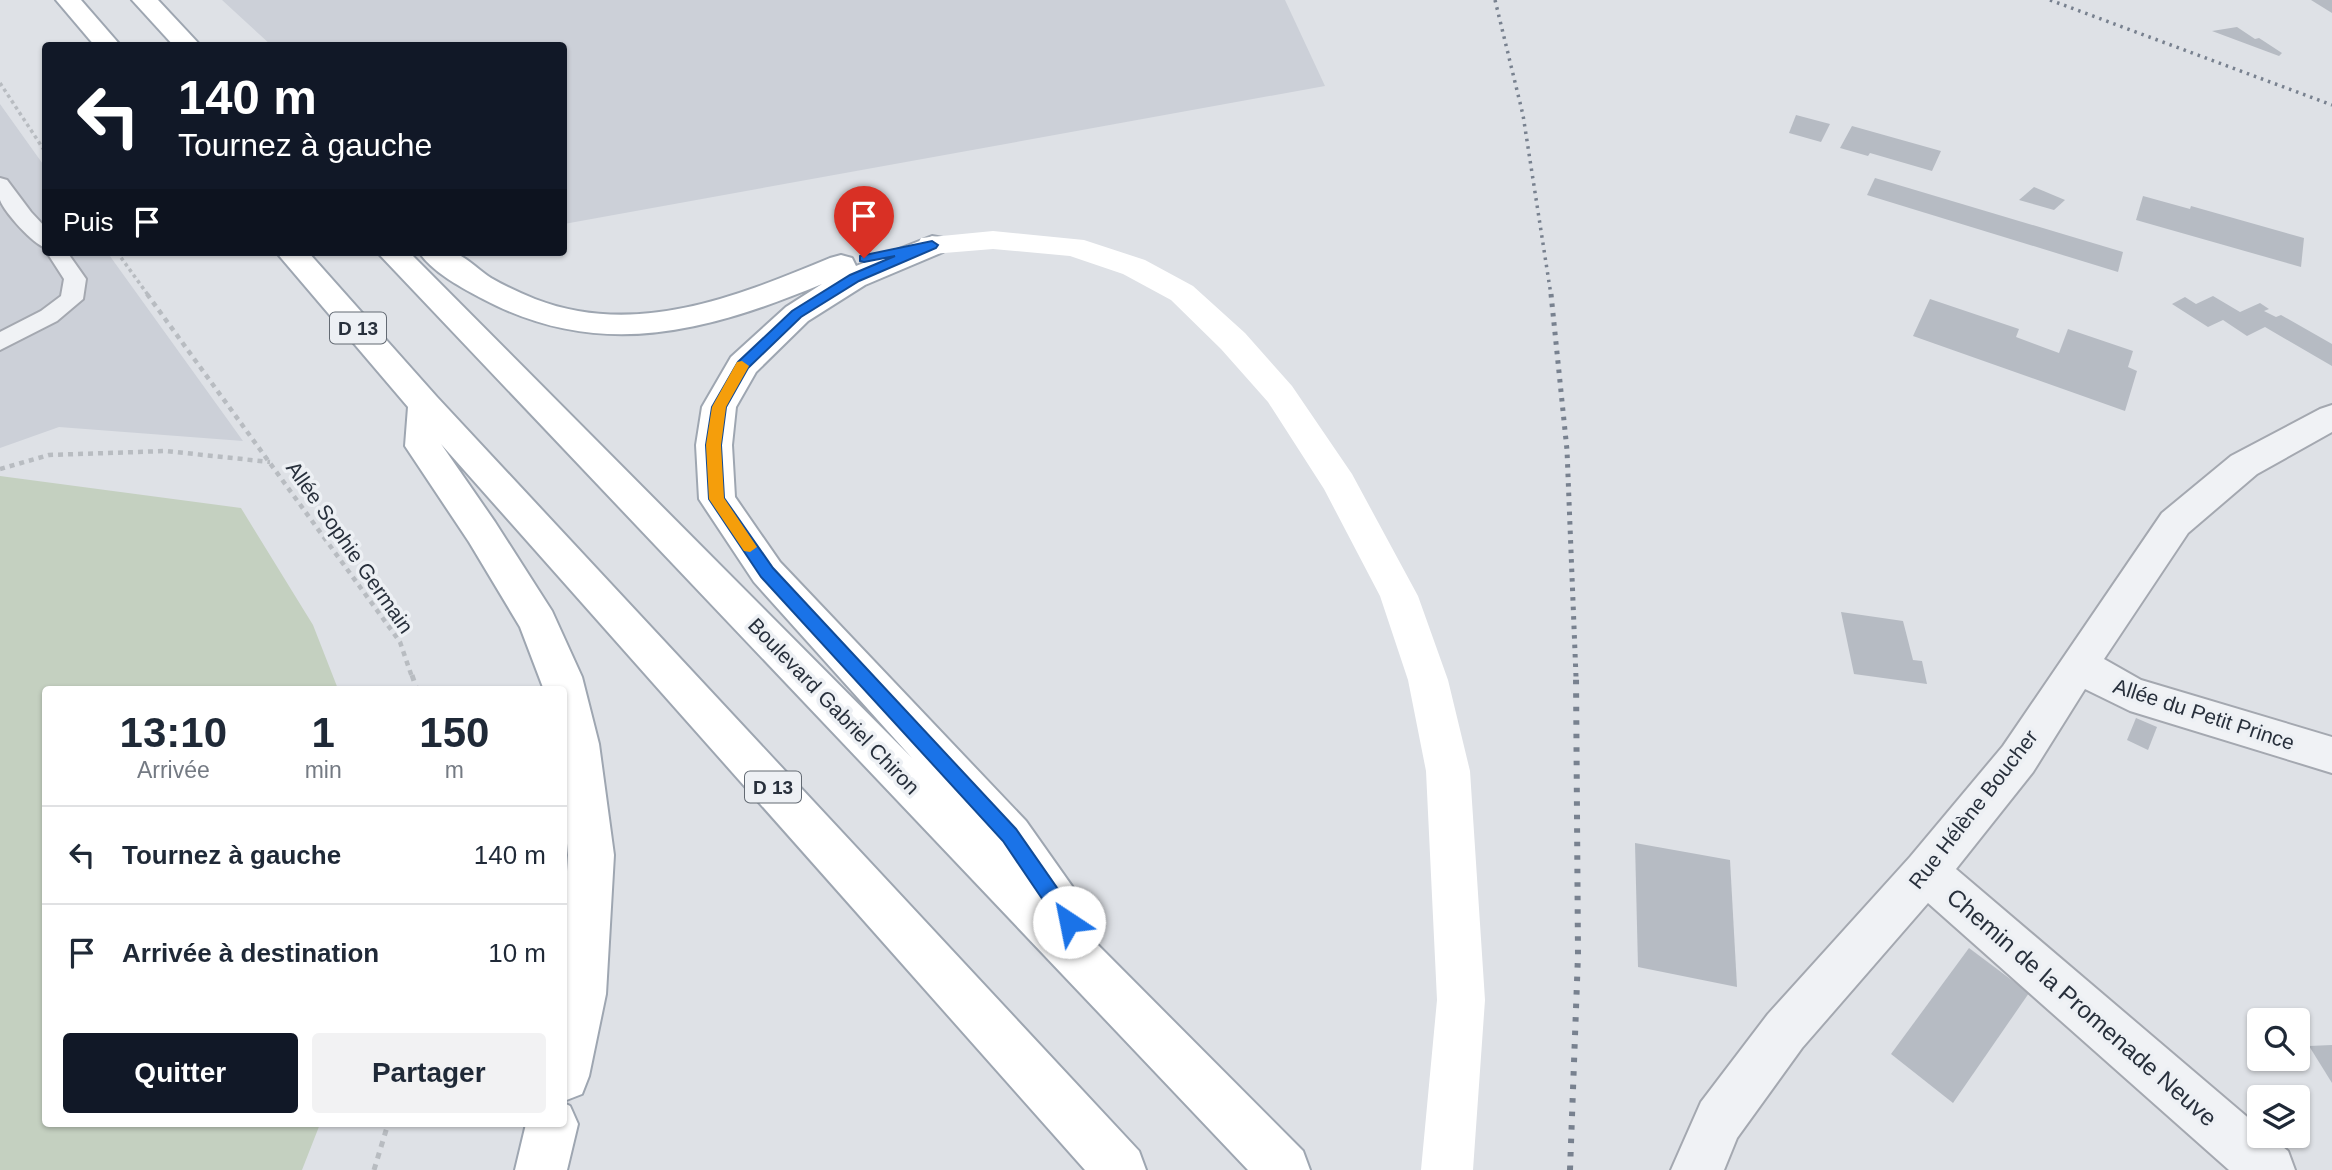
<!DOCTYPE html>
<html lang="fr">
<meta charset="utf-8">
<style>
:root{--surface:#fff;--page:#f2f2f3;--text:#1f2937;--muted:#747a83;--line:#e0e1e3;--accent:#111827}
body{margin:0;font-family:Arial,sans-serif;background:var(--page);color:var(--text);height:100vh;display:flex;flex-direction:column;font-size:26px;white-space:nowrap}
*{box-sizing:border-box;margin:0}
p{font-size:23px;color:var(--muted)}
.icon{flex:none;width:38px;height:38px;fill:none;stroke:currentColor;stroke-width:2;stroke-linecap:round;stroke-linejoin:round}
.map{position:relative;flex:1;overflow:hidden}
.details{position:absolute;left:42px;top:686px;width:525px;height:441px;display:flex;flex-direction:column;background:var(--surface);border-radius:7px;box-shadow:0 2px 5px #0004}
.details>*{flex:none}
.banner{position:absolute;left:42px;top:42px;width:525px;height:214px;border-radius:7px;box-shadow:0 2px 5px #0004;background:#111827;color:#fff;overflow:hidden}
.tools{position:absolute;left:2247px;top:1008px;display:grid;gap:14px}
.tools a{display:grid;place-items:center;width:63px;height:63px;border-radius:7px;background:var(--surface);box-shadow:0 2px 5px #0004;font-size:35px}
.pin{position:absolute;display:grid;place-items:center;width:60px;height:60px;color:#fff;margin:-72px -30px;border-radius:50% 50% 50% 0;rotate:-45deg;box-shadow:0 0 7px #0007}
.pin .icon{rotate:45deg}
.me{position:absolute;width:77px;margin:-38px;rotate:326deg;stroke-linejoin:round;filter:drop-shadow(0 0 5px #0008)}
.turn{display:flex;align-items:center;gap:24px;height:147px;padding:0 21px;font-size:32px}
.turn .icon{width:91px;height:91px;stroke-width:2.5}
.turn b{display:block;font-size:49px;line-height:60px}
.then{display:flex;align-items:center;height:66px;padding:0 21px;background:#0003;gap:14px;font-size:26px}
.eta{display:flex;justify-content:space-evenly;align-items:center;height:119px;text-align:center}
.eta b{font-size:42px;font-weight:700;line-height:49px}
.button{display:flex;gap:14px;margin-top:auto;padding:14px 21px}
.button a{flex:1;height:80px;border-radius:7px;background:var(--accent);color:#fff;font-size:28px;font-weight:700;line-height:80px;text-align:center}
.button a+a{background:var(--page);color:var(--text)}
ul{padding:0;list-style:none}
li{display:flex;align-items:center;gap:21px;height:98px;padding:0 21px;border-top:2px solid var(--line)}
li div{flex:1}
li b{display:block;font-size:26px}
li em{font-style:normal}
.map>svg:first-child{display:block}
</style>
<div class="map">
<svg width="2332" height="1170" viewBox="0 0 2332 1170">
<rect width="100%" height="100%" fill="#dee1e6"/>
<g fill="#ccd0d8">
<polygon points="222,0 1285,0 1325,86 564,224 564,46 271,45"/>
<polygon points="0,104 45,167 46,252 107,252 243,441 59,427 0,448"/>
</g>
<polygon fill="#c4d0c0" points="0,476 241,508 313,625 338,689 46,690 46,1124 320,1124 302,1170 0,1170"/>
<g fill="#b6bbc3">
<polygon points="2311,0 2332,0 2332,13"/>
<polygon points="2237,27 2255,39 2259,38 2282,53 2279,56 2212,31"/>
<polygon points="1796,115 1830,124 1821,142 1789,133"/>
<polygon points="1852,126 1941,151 1932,171 1870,153 1868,156 1840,148"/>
<polygon points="1875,178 2123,252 2118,272 1867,195"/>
<polygon points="2034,187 2065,200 2054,210 2019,200"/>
<polygon points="2143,196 2190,209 2191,206 2304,238 2301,267 2136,220"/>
<polygon points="2213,296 2240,312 2260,303 2269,309 2264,311 2276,317 2281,315 2332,344 2332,366 2265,327 2247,336 2223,320 2208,327 2172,304 2185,297 2196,304"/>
<polygon points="1930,299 2019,329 2016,337 2059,353 2068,329 2133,351 2128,367 2137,371 2125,411 1913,336"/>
<polygon points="1841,612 1903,621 1913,660 1922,661 1927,684 1854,674"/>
<polygon points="2136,718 2157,727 2148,750 2127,740"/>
<polygon points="1635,843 1730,860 1737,987 1638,967"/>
<polygon points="1969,948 2029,993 1953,1103 1891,1054"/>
<polygon points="2332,1045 2332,1083 2309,1046"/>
</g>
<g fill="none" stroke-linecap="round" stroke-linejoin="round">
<defs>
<g id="lane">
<path d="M0,178L7,180L31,212L46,228V248C33,244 5,213 0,200C0,194 0,184 0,178Z"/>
<polygon points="46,251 67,252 86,279 83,299 57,321 0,350 0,332 41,311 61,296 64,279"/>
</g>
<polygon id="street" points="2332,405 2332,432 2257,474 2188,533 2104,659 2141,680 2332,737 2332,773 2130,711 2085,689 2033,772 1956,869 2259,1127 2259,1136 2269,1136 2288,1151 2295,1170 2229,1170 1928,903 1802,1048 1737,1138 1724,1170 1671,1170 1701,1102 1768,1014 1910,857 2003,746 2162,513 2231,456 2320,409"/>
<g id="primary">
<polygon points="56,0 81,0 121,46 95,46"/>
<polygon points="132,0 158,0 201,46 174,46"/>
<path d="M932,236L943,238L947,245L943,252L865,285L808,321L756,372L736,407L732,445L735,497L780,562L1026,821L1086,906L1092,922L1087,934L1303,1151L1310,1170H1248L377,252H409L912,758L754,582L699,499L696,445L702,407L731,357L786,307L822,284C706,332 600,361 483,299C462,288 432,272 419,252C429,252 441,250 451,252C463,254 480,271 491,278C505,286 520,293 535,299C636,338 736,297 830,258L841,255L852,258L856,266Z"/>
<polygon points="276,252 308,252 437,397 1139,1151 1146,1170 1085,1170 441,444 495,522 552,611 582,677 599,744 614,855 606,994 589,1076 582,1094 564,1101 564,920 568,855 564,808 564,690 544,690 520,627 469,542 405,446 408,407"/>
<polygon points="564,1103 570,1106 578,1124 567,1170 515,1170 526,1124 564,1124"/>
</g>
</defs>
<use href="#lane" stroke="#a4a8b0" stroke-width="4"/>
<use href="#street" stroke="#a4a8b0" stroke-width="4"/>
<use href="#primary" stroke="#9ea6b1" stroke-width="4"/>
<g stroke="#b8bcc1" stroke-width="3.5" stroke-dasharray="3.5 3.5" stroke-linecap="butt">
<polyline points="0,83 46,153"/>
<polyline points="117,252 148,295"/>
</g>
<g stroke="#b8bcc1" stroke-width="4.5" stroke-dasharray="5 5" stroke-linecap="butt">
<polyline points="147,294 400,642 412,677"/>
<polyline points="0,469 49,455 166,451 270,462"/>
</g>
<g stroke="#b8bcc1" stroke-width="5" stroke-dasharray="6 6" stroke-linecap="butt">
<polyline points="412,675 417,690"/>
<polyline points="374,1170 388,1124"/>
</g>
<use href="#lane" fill="#f0f2f5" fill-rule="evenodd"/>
<use href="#street" fill="#f0f2f5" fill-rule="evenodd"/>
<polygon fill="#fff" fill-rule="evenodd" points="993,231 1084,240 1145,260 1193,286 1245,333 1292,386 1352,474 1418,596 1448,680 1470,771 1485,1000 1473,1170 1421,1170 1437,1000 1426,771 1408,680 1380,596 1324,489 1268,402 1221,349 1171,300 1123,274 1070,256 993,249 932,254 921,252 917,245 921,238"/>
<use href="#primary" fill="#fff" fill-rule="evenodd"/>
<g stroke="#78818f" stroke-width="3.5" stroke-dasharray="2.5 5" stroke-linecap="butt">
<polyline points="1495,0 1523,115 1551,295"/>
<polyline points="2050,0 2332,105"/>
</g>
<polyline stroke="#78818f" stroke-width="5" stroke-dasharray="3.5 6" stroke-linecap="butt" points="1551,294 1567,450 1576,677"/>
<polyline stroke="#78818f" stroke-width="6" stroke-dasharray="4.5 9" stroke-linecap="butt" points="1570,1170 1578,955 1576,675"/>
</g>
<polygon fill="#1a73e8" stroke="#114b97" stroke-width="2" points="932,241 938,245 936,248 859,281 801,317 748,368 726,407 721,445 724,498 773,568 1016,829 1076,915 1079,922 1076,928 1069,931 1062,928 1003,841 761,577 709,499 706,445 712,407 738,362 792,311 850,275 895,256 864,262 860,261 860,256"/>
<polygon fill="#f59e0b" points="742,361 749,366 726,407 721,445 724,498 757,547 750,552 744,551 709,499 706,445 712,407 737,362"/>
<g text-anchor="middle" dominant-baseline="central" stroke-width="7" stroke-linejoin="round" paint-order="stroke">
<g fill="#edf0f4" stroke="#636a73" stroke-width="2">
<rect x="330" y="312.5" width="56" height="31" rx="5"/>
<rect x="745" y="771.5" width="56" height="31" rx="5"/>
</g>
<g font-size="19" font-weight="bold" fill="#28303c">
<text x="358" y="328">D 13</text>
<text x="773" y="787">D 13</text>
</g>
<g font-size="21" fill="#28303c" stroke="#edf0f4">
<text transform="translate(350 547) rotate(55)">Allée Sophie Germain</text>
<text transform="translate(834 706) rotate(46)">Boulevard Gabriel Chiron</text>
<text transform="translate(2204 714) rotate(18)">Allée du Petit Prince</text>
<text transform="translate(1973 809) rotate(-52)">Rue Hélène Boucher</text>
</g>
<g font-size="24" fill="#28303c" stroke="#edf0f4">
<text transform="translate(2082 1007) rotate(41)">Chemin de la Promenade Neuve</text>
</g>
</g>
</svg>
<div class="tools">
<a><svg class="icon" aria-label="search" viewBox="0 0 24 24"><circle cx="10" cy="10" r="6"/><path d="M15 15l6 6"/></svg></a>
<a><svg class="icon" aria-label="layers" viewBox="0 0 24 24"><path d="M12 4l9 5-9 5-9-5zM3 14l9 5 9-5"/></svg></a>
</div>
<div class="pin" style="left:864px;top:258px;background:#d93025"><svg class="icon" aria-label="arrive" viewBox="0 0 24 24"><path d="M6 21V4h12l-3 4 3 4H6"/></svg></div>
<svg class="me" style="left:1069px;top:922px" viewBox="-20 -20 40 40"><circle r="19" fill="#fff"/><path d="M0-13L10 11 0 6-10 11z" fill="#1a73e8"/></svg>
<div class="banner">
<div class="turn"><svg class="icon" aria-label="left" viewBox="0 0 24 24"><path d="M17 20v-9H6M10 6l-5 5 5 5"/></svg><div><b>140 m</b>Tournez à gauche</div></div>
<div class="then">Puis<svg class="icon" aria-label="arrive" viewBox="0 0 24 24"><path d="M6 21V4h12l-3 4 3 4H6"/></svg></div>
</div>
<section class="details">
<div class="eta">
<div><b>13:10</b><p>Arrivée</p></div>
<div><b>1</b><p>min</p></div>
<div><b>150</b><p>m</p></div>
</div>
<ul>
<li><svg class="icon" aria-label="left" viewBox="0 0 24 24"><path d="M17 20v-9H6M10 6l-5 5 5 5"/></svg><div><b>Tournez à gauche</b></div><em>140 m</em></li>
<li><svg class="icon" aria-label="arrive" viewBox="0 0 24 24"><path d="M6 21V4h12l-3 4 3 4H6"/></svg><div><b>Arrivée à destination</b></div><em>10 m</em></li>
</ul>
<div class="button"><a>Quitter</a><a>Partager</a></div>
</section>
</div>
